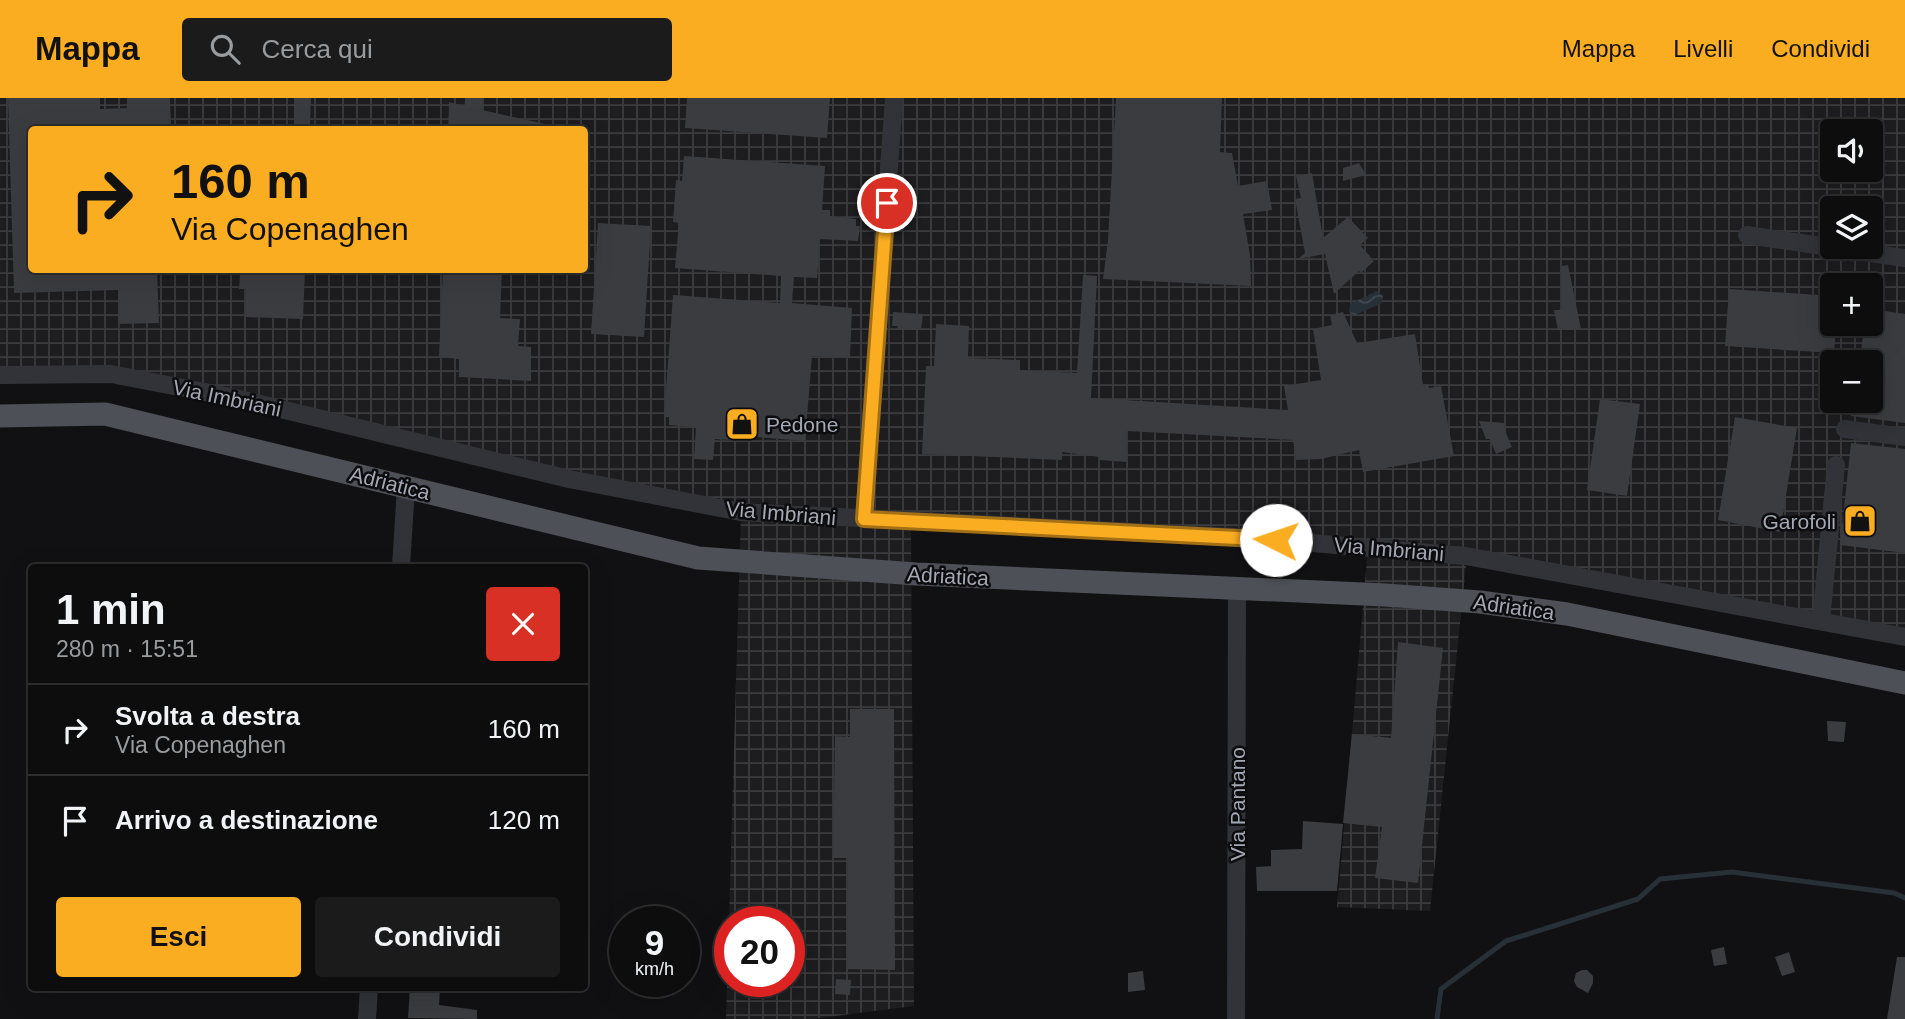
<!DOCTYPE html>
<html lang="it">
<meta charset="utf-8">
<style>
:root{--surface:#0d0d0e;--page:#1b1b1c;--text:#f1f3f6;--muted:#9a9c9e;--line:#2d2d2e;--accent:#fbad21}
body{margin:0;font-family:Arial,sans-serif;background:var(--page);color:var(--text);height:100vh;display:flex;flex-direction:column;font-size:26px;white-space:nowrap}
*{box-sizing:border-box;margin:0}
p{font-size:23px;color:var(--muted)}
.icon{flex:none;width:38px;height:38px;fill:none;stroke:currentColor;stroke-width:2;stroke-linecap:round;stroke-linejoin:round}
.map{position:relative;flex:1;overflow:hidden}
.drawer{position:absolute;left:28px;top:466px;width:560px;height:427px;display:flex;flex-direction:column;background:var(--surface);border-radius:7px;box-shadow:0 7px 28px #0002,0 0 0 2px var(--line)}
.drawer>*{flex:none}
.hud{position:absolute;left:28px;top:28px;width:560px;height:147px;border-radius:7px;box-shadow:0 7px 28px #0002,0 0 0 2px var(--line);background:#fbad21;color:#111;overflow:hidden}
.buttons{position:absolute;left:1820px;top:21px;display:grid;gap:14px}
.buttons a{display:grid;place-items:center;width:63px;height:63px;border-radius:7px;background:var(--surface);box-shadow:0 7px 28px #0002,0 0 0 2px var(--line);font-size:35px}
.speed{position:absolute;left:609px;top:808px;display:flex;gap:14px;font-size:35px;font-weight:700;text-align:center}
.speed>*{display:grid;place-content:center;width:91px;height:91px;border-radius:50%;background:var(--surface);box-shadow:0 7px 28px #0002,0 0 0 2px var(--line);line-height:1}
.speed small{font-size:18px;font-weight:400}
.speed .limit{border:10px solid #d22;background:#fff;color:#111}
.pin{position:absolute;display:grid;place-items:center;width:60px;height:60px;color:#fff;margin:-30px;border:4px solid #fff;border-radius:50%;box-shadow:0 2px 7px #0007}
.me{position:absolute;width:77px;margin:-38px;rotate:274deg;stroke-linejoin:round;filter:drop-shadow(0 0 5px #0008)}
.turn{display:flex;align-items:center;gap:24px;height:147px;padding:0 28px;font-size:32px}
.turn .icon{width:91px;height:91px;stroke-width:2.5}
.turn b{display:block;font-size:49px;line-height:60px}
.round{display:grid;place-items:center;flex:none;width:74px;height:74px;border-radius:7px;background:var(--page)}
.head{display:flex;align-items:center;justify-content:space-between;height:119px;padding:0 28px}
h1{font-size:42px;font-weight:800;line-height:52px}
.action{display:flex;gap:14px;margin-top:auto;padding:14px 28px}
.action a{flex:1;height:80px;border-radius:7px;background:var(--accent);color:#111;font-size:28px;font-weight:800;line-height:80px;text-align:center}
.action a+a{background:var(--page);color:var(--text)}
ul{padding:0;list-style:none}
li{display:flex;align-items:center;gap:21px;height:91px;padding:0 28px;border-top:2px solid var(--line)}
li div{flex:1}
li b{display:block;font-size:26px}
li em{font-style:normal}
header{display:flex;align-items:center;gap:42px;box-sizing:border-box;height:98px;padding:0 35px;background:var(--accent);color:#111}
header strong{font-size:33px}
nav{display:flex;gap:38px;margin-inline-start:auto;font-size:24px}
.search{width:490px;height:63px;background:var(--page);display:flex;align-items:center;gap:18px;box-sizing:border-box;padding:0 24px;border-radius:7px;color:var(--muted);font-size:26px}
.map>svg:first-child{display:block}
</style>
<header>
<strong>Mappa</strong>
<div class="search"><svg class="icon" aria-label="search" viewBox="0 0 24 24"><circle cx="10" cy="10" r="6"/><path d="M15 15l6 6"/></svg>Cerca qui</div>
<nav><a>Mappa</a><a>Livelli</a><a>Condividi</a></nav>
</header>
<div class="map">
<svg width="1905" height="921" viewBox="0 0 1905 921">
<defs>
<pattern id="industrial-grid" width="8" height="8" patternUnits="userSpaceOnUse" patternTransform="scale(1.75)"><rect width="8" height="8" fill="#1d1d20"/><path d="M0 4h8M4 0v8" fill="none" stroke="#3b3b3e"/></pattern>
<pattern id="water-waves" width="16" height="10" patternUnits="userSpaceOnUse" patternTransform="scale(1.75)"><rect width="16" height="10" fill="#273037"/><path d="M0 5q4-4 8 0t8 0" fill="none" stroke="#434b52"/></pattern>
</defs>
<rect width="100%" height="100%" fill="#111113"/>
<path fill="url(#industrial-grid)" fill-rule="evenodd" d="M0,0H1905V539L1467,458L1430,813L1337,809L1368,450L911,425L914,908L812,921H726L741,414L111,276L0,277ZM32,32H584V172H32ZM1832,33H1871V72H1832ZM1832,110H1871V149H1832ZM1832,187H1871V226H1832ZM1832,264H1871V303H1832ZM730,824H789V884H730Z"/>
<polygon fill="url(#water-waves)" points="1377,193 1383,198 1382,205 1355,217 1349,214 1350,206"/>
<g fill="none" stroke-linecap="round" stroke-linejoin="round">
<polyline stroke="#273037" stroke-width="5" points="1437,921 1441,891 1506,843 1638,801 1660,781 1732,774 1894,795 1905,800"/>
</g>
<g fill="#3b3c40">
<polygon points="8,0 100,0 100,11 127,10 127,0 170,0 171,32 32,32 32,172 157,172 159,225 119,226 118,192 14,195"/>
<polygon points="294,0 311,0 310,26 294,26"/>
<polygon points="465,0 483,0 482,12 545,26 545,32 448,32 449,4 465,8"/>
<polygon points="687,0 830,0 827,40 685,30"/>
<polygon points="1116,0 1222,0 1220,54 1232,55 1238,88 1267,83 1272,112 1243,116 1250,157 1251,188 1103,181 1108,142"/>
<polygon points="684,58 825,68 822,112 830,112 830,118 856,121 856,128 860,128 858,143 820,141 817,180 794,179 792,205 852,210 850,260 812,258 805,343 745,338 745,343 715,341 713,362 694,361 696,329 669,327 669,319 664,319 673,197 780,205 781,178 675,170 679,125 673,124 676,82 682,83"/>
<polygon points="1359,65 1366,77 1343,83 1343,70"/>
<polygon points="1312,75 1323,140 1348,119 1368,140 1360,147 1374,163 1361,175 1359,173 1334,196 1325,156 1298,161 1305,155 1295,101 1301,100 1296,78"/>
<polygon points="598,125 651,128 644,239 591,236"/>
<polygon points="1568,167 1581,231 1558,232 1554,212 1562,212 1561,168"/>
<polygon points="246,172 305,172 303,221 245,219 246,191 239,191 240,177 246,177"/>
<polygon points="443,172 502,172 500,220 520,221 518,248 531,249 531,283 459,279 459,261 439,259"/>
<polygon points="1083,177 1097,178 1091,300 1288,312 1284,288 1321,282 1313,231 1332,227 1330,217 1343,214 1357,245 1415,236 1423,287 1428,286 1429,290 1441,288 1454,358 1363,374 1359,352 1321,361 1296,362 1293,342 1126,333 1126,364 1100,362 1100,359 1062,354 1062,362 922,356 926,268 934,268 936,226 969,228 968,260 1020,262 1020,272 1077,275"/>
<polygon points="1729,191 1832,198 1832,226 1836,226 1834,255 1725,248"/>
<polygon points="1871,211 1905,216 1905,325 1851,318 1852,303 1871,303 1871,264 1860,264 1864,226 1871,226"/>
<polygon points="893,214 923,216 921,232 897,231 898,228 892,228"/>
<polygon points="1600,301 1640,306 1627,398 1587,392"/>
<polygon points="1735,319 1797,330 1780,434 1718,422"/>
<polygon points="1479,323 1505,325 1505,333 1512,349 1496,356 1490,341 1486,341"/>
<polygon points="1851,345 1905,351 1905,455 1840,447"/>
<polygon points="1398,544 1443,550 1418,785 1375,780 1382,729 1343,725 1352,636 1391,640"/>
<polygon points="850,611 894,611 895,872 847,871 848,760 833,760 835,638 850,639"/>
<polygon points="1827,623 1846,624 1844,644 1828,643"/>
<polygon points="1303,723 1343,726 1337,793 1257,793 1256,769 1271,768 1271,752 1302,751"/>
<polygon points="1724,849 1727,866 1714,868 1711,852"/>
<polygon points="1789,854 1795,874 1782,878 1775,859"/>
<polygon points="1897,859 1905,859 1905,921 1887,921"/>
<polygon points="1582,872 1587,872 1593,878 1593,885 1588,895 1577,889 1574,883 1576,875"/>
<polygon points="1143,873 1145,892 1128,894 1128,875"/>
<polygon points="836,881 851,882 850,897 835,896"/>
<polygon points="410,889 440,890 439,907 477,912 477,921 408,920"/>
</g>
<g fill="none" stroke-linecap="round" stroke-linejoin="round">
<g stroke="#323338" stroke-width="18">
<polyline points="1747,137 1905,160"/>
<polyline points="0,277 111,276 231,299 569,381 741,414 1253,440 1466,458 1905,539"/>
<polyline points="1845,331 1905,339"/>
<polyline points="864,421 894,0"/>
<polyline points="401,469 406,389"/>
<polyline points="1821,523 1836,367"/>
<polyline points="367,921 369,889"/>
<polyline points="1236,921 1237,490"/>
</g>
<polyline stroke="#4e5057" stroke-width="23" points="0,318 105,316 698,460 916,476 1385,497 1480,504 1567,516 1905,585"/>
</g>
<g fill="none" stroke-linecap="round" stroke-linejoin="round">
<defs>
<polyline id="route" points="887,105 864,421 1276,442"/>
</defs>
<use href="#route" stroke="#a37015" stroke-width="18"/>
<use href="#route" stroke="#fbad21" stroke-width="12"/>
</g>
<defs>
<symbol id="shop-square" viewBox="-11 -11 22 22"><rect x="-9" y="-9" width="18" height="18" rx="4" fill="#fbad21" stroke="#0c0c0e"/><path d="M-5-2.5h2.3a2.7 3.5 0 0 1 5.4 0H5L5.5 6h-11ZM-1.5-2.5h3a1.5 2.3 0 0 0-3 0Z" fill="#111"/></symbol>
</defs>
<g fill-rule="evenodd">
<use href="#shop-square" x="723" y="307" width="38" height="38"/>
<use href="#shop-square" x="1841" y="404" width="38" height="38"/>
</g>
<g text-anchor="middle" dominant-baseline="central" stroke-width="5" stroke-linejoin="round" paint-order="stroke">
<g font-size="21" fill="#a2a8b4" stroke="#0c0c0e">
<text transform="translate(227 300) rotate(12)">Via Imbriani</text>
<text transform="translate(390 385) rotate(14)">Adriatica</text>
<text transform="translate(781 415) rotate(5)">Via Imbriani</text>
<text transform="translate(1389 451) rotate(5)">Via Imbriani</text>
<text transform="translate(948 478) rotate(3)">Adriatica</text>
<text transform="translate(1514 509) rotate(8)">Adriatica</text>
<text transform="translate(1237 706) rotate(-90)">Via Pantano</text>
</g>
<g font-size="21" fill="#a2a8b4" stroke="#0c0c0e" text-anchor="start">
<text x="766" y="326">Pedone</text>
<text x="1836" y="423" text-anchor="end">Garofoli</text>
</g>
</g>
</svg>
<div class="buttons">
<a><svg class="icon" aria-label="sound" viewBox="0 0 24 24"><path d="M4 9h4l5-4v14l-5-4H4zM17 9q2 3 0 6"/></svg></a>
<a><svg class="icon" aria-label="layers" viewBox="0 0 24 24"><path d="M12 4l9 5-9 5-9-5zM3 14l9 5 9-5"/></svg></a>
<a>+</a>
<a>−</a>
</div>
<div class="speed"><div>9<small>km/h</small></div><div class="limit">20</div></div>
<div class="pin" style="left:887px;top:105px;background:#d93025"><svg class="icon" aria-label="arrive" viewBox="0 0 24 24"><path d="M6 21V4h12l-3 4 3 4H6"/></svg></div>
<svg class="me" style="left:1276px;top:442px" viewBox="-20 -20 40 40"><circle r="19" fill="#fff"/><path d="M0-13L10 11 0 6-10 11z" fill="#fbad21"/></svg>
<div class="hud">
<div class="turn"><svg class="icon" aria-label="right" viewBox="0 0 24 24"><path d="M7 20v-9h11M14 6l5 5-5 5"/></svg><div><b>160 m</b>Via Copenaghen</div></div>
</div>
<section class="drawer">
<div class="head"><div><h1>1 min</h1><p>280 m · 15:51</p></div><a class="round" style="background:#d93025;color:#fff"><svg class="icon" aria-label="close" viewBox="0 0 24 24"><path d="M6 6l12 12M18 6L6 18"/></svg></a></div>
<ul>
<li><svg class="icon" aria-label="right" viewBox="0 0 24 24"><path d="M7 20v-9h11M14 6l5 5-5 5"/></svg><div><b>Svolta a destra</b><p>Via Copenaghen</p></div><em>160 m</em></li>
<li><svg class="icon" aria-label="arrive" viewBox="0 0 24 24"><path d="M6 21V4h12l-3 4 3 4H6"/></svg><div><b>Arrivo a destinazione</b></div><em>120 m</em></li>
</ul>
<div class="action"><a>Esci</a><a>Condividi</a></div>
</section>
</div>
